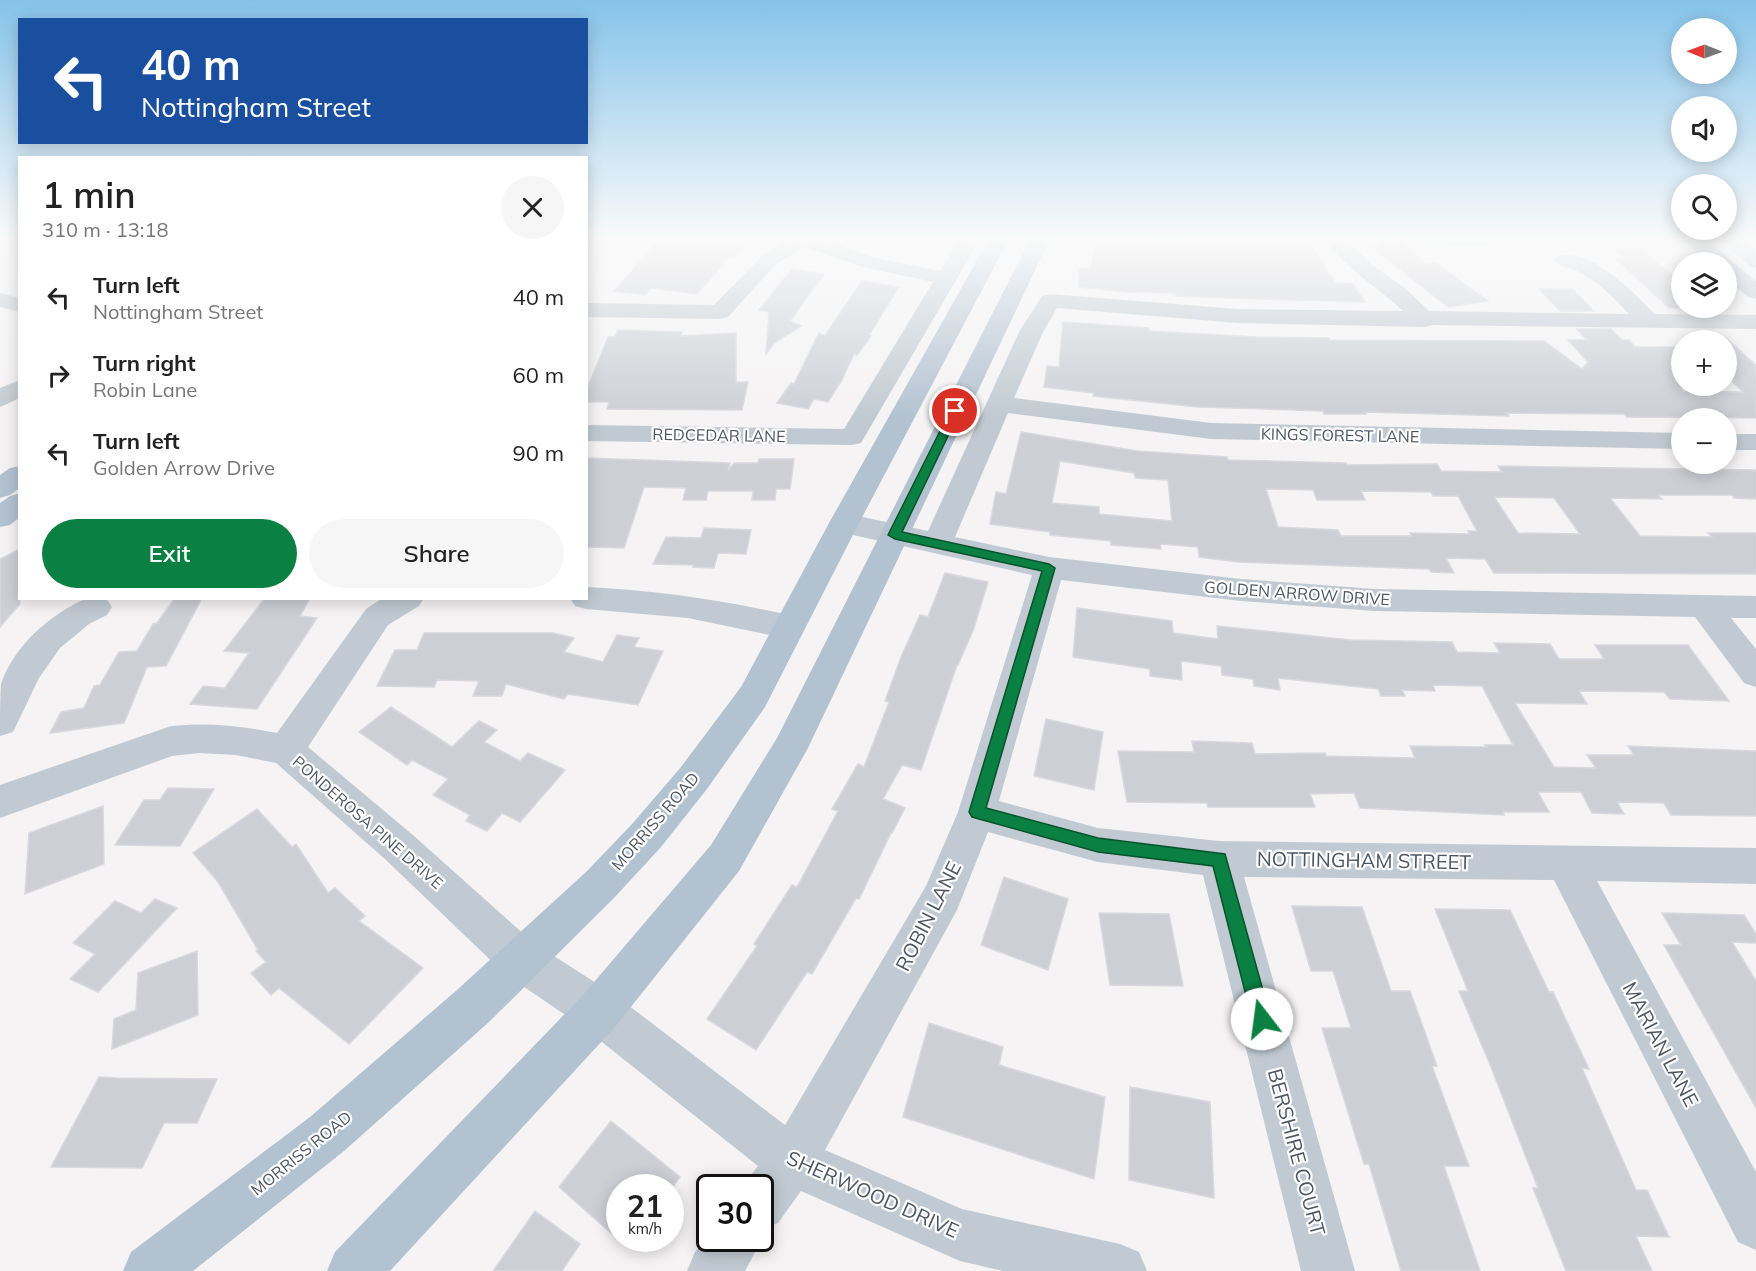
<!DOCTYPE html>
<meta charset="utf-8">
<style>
:root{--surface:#fff;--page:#f6f6f6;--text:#222;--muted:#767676;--accent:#0b8043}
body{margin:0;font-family:Mulish,sans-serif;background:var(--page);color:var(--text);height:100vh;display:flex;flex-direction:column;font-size:22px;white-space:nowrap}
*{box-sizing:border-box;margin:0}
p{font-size:20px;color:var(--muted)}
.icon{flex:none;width:33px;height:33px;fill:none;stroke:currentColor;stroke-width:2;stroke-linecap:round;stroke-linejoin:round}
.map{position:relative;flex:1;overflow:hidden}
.side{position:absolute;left:18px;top:156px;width:570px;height:444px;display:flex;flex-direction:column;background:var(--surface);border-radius:0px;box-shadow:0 3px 15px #0003}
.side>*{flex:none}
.guide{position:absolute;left:18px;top:18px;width:570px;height:126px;border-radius:0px;box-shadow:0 3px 15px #0003;background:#1a4fa0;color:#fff;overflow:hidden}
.needle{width:39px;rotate:271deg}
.tools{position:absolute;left:1671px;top:18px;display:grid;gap:12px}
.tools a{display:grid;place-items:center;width:66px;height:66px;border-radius:50%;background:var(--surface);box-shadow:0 3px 15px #0003;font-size:30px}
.speed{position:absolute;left:606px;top:1174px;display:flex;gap:12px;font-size:30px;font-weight:700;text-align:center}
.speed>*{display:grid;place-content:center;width:78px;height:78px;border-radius:50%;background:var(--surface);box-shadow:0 3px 15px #0003;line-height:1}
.speed small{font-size:15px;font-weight:400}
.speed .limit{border:3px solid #111;border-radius:9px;background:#fff;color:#111}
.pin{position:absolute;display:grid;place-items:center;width:51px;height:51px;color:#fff;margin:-26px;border:3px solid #fff;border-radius:50%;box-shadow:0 2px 6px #0007}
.me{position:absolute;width:66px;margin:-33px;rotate:345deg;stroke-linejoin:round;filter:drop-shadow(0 0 4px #0008)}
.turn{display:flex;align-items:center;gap:21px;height:126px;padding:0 24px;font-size:27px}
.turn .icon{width:78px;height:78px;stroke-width:2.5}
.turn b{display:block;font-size:42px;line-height:51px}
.round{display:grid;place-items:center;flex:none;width:63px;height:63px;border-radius:32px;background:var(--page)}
.headline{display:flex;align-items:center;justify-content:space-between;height:102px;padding:0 24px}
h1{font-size:36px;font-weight:600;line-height:45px}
.primary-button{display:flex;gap:12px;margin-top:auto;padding:12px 24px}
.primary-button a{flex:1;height:69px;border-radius:36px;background:var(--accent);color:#fff;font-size:24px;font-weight:600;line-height:69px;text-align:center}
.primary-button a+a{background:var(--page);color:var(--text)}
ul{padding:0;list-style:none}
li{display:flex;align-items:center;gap:18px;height:78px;padding:0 24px}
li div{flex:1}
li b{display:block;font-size:22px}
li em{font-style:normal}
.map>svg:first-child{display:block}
</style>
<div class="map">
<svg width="1756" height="1271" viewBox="0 0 1756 1271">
<rect width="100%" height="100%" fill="#f5f3f3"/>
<polygon fill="#c3f1d5" points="1416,239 1626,239 1626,244 1423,247"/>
<g fill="#cdcfd5" stroke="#d7d9de" stroke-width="1.5" fill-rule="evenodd">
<polygon points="661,239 749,239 734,257 729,257 697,294 651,288 645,295 614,291"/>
<polygon points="1096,239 1163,239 1203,242 1203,240 1293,241 1296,245 1312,246 1336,284 1353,284 1365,302 1225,298 1176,296 1176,293 1128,292 1079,287 1079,268 1091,269"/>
<polygon points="1377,239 1399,239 1426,264 1436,263 1488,301 1448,307 1370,246 1382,246"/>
<polygon points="1614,249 1642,249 1682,284 1682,308 1669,308 1615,258 1624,258"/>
<polygon points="792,269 824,274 790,321 801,326 774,343 766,354 769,312 759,310"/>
<polygon points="862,281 899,287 869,335 871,336 857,355 854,354 842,380 828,402 814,399 808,409 777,403 791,383 794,384 819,333 825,336"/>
<polygon points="1539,289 1572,289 1594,311 1560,311"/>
<polygon points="1063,322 1149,328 1149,331 1257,337 1329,338 1329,340 1544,341 1582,369 1588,362 1568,340 1587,340 1577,329 1611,329 1622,340 1629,340 1635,347 1682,347 1682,391 1743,392 1726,376 1726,338 1756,365 1756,418 1627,417 1624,414 1506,413 1509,416 1365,412 1366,414 1324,414 1323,411 1198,407 1093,396 1094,393 1044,387 1047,366 1059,367"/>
<polygon points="618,330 682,332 681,336 736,333 736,382 748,382 742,410 607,409 609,402 586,402 586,392 608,337 615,337"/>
<path d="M1021,432L1137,451L1227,457L1228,460L1346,463L1347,465L1437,464L1441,471L1502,472L1498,466L1756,470V499L1734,498L1732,495H1658L1662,499L1610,498L1640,536L1712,537L1708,533H1756V574L1494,573L1485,559L1446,558L1454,573L1431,572L1429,569L1239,562L1199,557L1198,547L1160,544L1161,549L1111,545V541L1050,535V532L990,524L996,492L1006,494ZM1060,461L1134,473L1135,478L1168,480L1172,521L1099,514V507L1052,503ZM1266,489L1313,490L1317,500H1365L1361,491L1431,492L1433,496H1458L1477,531H1468L1470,534L1410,533L1412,536H1341L1338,530L1278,527ZM1494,497L1554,498L1580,534L1518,533Z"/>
<polygon points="586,458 730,463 728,471 734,463 758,463 759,459 794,459 790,489 776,489 775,500 752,500 753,491 708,491 706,500 683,500 686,488 644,487 624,548 586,547"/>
<polygon points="704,528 751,530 746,554 718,553 714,568 693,567 694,565 653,564 666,537 701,538"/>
<polygon points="20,549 20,604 0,627 0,559"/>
<polygon points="945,573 988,582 974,628 958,665 957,665 921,770 902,765 883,799 905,808 892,833 891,833 859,899 856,898 812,974 807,972 756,1050 707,1019 757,946 754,944 792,885 797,887 838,811 832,809 858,764 864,767 889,702 885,701 901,657 920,615 928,617"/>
<polygon points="175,598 202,598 166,666 147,667 124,723 50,733 61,712 84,708 94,686 100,685 119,652 137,651 153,624 157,623"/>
<polygon points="265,598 310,598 300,616 317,618 257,709 190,704 203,686 225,688 249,653 224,651"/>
<polygon points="1077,608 1172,621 1173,633 1218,639 1217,626 1351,640 1452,642 1457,652 1500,653 1494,643 1550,644 1559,659 1604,659 1595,645 1688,645 1729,701 1670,699 1664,692 1579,691 1587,704 1515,703 1554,767 1596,768 1587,755 1634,755 1628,746 1756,751 1756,816 1671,815 1664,803 1617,802 1624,814 1592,813 1581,792 1538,792 1549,812 1503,812 1504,815 1360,808 1354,793 1310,794 1315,807 1208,807 1207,803 1127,802 1118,751 1194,752 1192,741 1252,743 1255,754 1325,753 1326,756 1415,758 1410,746 1487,747 1485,745 1513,745 1482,686 1433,685 1435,691 1402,690 1405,696 1381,696 1378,689 1278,678 1280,690 1254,686 1253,679 1222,675 1221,666 1181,661 1182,680 1150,676 1150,669 1073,657"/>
<polygon points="424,633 553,633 574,638 564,652 603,662 617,635 639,638 634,647 663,651 638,705 568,694 564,699 506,684 502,696 473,696 479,681 437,680 434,687 377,686 395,650 417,650"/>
<polygon points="391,707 452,747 479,721 497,730 484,742 520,761 528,753 565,770 520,822 502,813 487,831 466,821 470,815 433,795 448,779 412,760 407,765 359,732"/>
<polygon points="1046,719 1103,732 1094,790 1034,776"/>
<polygon points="168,788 214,789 180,846 115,845 144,800 160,800"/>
<polygon points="103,806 104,864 25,894 29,833"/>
<polygon points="257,809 292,847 296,844 328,893 335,888 365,916 359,921 423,968 349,1044 279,988 271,995 251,973 266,962 256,951 258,950 218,882 193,853"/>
<polygon points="1004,877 1068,899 1048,970 981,945"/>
<polygon points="155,899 177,908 98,992 70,979 95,954 73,943 115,901 141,913"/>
<polygon points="1292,906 1362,907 1391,991 1410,991 1437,1066 1432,1066 1469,1166 1444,1166 1480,1271 1401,1271 1369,1164 1364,1164 1322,1028 1351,1028 1333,971 1311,971"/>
<polygon points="1435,909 1510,910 1549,992 1553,992 1589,1069 1582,1068 1636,1190 1647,1190 1669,1237 1636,1236 1652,1271 1566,1271 1533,1188 1538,1188 1491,1067 1459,991 1468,991"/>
<polygon points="1099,913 1169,914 1183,986 1110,985"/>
<polygon points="1662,913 1744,915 1756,934 1756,943 1732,942 1756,981 1756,1108 1664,945 1681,945"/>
<polygon points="197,951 198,1015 112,1049 114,1019 136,1010 138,973"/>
<polygon points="929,1023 1003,1047 999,1065 1105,1097 1094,1179 903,1117"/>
<polygon points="99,1077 118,1078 217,1079 197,1123 164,1123 142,1168 51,1167"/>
<polygon points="1130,1087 1210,1102 1214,1198 1129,1180"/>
<polygon points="611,1121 680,1177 672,1188 620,1188 620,1241 559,1187"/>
<polygon points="535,1211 580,1244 562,1271 493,1271"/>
</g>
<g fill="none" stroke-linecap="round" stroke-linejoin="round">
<g fill="#c1cad2" fill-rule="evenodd">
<polygon points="789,239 821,239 875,258 940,271 960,239 980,239 861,443 852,445 586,441 586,425 844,429 933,282 863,267 805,247 776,264 728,317 720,319 586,317 586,303 714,305 762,256"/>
<path d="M1325,239H1346L1372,265L1405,288L1429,311L1629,314C1613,297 1597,280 1575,270C1567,267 1558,267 1554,260L1557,256C1592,247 1632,292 1655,314L1756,315V329L1432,325L1425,327L1238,323L1057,308L1043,332L1014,398L1211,423L1682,433V449L1211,439L1008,413L955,537L1049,557L1241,579L1375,589L1756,596V618H1731L1756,649V687L1744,683L1695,617L1375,611L1241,601L1061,580L999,801L1098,828L1219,841L1756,848V884L1597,881L1756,1172V1250L1738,1242L1554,880L1244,877L1355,1271H1301L1203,875L1098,862L988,832L957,910L825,1150L962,1209L1120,1244L1139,1252L1147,1271H1003L960,1261L801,1191L778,1223L760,1230V1188H741L758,1166L583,1027L505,974L386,860L276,763L236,755L199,753L172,756L0,818V785L171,726C208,722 241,726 277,733L366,609L383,598H424L419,606L388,625L308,747L414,836L535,944L615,995L785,1125L926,886L958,812L1032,575L844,533L834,530L829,523L834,516L844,513L928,531L1019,332L1042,296L1050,294L1238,309L1403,311C1377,286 1345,269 1325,239Z"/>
<polygon points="0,293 20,298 20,312 0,307"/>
<polygon points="20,380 20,398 0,407 0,388"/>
<rect x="1726" y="434" width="30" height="16"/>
<path d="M586,587C655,590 722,600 789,615L801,619L805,627L801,635L789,639L688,618L586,609L575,606L570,598H586Z"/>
<path d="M85,599L106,598L112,607L107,615L89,624L60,648L39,678L13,732L0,736C0,721 0,699 1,684C14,646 49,615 85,599Z"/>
<polygon points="710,1232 710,1239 760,1239 760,1235 762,1239 745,1271 687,1271 695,1252"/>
</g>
<g fill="#b3c2d1" fill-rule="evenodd">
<polygon points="989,239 1009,239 859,523 765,707 707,789 661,847 614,898 489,1022 344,1151 193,1271 123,1271 131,1252 310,1117 457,990 586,872 633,823 681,767 741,687 829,523"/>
<polygon points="1030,239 1050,239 808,748 739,871 615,1027 390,1271 327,1271 335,1252 583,995 711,845 777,738"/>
<polygon points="1683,239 1705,239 1756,281 1756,299 1748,297 1726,278 1726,262 1709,262"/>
<polygon points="1720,239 1742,239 1756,251 1756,268 1749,266"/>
<polygon points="20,466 20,488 10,495 0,498 0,475 10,468"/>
<polygon points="20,493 20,517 10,525 0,527 0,503 10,496"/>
</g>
</g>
<linearGradient id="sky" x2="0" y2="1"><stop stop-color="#85c3ea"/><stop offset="0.57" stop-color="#fafafa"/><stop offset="1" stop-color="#fafafa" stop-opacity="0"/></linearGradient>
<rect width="1756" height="417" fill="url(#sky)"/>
<polygon fill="#0b8043" stroke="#07532c" stroke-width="1.5" points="955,408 960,411 902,532 1049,564 1055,568 986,808 1098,838 1225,854 1271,1019 1268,1026 1262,1029 1255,1026 1252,1019 1213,866 1098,852 972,817 969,812 1042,571 895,539 888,535 950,411"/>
<g text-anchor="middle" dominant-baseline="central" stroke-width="4.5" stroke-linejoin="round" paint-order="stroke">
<g font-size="16" fill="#4a5661" stroke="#fff">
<text transform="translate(719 435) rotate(1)">REDCEDAR LANE</text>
<text transform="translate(1340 435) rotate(1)">KINGS FOREST LANE</text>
<text transform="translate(1297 593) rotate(4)">GOLDEN ARROW DRIVE</text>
<text transform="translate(655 821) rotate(-49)">MORRISS ROAD</text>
<text transform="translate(368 822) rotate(41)">PONDEROSA PINE DRIVE</text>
<text transform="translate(301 1153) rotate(-39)">MORRISS ROAD</text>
</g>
<g font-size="20" fill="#4a5661" stroke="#fff">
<text transform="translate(1364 860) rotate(1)">NOTTINGHAM STREET</text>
<text transform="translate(928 916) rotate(-63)">ROBIN LANE</text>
<text transform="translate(1661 1044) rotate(62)">MARIAN LANE</text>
<text transform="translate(1297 1152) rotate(75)">BERSHIRE COURT</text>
<text transform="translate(873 1194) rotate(24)">SHERWOOD DRIVE</text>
</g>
</g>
</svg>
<div class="tools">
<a><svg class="needle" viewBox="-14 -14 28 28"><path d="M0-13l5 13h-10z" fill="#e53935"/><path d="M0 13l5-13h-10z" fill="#767676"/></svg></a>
<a><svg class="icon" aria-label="sound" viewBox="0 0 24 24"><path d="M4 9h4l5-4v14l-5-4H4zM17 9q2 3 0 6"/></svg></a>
<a><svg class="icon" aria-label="search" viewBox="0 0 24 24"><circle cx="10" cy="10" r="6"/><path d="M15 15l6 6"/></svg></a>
<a><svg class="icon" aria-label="layers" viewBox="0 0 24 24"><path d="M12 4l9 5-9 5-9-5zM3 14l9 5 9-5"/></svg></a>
<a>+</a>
<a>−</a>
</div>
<div class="speed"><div>21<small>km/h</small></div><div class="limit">30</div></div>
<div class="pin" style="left:955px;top:411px;background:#d93025"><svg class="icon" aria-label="arrive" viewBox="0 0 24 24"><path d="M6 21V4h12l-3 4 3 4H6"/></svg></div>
<svg class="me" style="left:1262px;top:1019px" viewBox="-20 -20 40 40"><circle r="19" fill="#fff"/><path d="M0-13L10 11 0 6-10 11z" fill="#0b8043"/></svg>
<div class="guide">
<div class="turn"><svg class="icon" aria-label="left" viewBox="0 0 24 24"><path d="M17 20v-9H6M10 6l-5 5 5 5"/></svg><div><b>40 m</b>Nottingham Street</div></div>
</div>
<section class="side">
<div class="headline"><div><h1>1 min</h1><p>310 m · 13:18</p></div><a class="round"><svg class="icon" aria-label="close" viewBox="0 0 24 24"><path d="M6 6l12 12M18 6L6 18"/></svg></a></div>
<ul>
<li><svg class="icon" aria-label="left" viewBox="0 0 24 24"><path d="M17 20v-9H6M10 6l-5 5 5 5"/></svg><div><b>Turn left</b><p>Nottingham Street</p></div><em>40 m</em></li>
<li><svg class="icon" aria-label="right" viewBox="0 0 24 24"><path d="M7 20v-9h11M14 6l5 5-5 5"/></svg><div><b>Turn right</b><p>Robin Lane</p></div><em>60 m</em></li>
<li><svg class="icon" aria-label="left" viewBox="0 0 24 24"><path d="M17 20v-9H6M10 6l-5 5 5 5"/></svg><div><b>Turn left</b><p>Golden Arrow Drive</p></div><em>90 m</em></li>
</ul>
<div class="primary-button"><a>Exit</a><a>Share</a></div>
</section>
</div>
